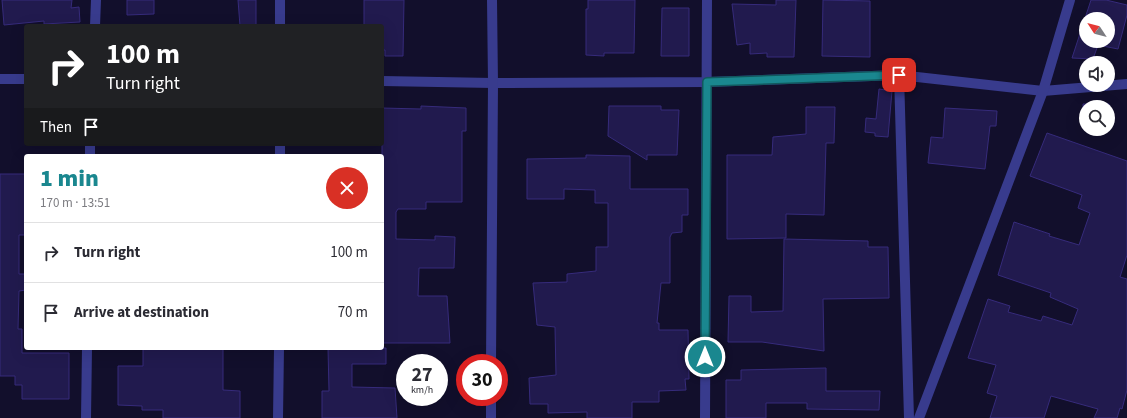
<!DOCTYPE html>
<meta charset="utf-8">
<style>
:root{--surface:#fff;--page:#f7f7f7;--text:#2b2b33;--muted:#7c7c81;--line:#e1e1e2;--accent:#1a878f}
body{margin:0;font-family:"Source Sans 3",sans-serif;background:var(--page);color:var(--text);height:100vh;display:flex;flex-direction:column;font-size:15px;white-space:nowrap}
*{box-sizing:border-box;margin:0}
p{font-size:13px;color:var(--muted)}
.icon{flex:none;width:22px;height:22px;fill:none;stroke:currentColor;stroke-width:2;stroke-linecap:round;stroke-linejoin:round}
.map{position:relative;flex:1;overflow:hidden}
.sheet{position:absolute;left:24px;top:154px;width:360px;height:196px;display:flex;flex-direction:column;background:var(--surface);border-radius:4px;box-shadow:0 4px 16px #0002}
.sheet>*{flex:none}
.top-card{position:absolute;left:24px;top:24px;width:360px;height:122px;border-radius:4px;box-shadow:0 4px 16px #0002;background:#202124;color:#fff;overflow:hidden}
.needle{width:26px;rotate:306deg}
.controls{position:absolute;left:1079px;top:12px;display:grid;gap:8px}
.controls a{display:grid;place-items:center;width:36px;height:36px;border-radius:50%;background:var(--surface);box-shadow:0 4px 16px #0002;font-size:20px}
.speed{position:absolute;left:396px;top:354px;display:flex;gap:8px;font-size:20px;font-weight:700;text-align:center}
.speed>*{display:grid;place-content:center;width:52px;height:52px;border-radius:50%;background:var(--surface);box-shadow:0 4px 16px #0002;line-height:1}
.speed small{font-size:10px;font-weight:400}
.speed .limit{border:6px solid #d22;background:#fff;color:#111}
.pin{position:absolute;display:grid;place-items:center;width:34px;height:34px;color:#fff;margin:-17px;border-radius:8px;box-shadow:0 2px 6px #0006}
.me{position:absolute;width:44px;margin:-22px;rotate:0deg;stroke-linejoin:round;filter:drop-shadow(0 0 3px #0008)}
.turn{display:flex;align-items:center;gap:14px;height:84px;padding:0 16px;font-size:18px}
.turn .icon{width:52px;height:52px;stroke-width:2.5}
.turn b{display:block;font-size:28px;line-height:34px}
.then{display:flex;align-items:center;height:38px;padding:0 16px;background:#0003;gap:8px;font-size:15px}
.round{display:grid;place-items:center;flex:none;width:42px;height:42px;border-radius:21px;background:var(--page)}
.head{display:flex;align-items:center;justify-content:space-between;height:68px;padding:0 16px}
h1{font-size:24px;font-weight:800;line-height:30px;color:var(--accent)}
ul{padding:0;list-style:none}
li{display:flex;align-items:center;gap:12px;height:60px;padding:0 16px;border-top:1px solid var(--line)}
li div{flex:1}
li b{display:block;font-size:15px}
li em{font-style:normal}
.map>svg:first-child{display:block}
</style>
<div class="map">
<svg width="1127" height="418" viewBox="0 0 1127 418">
<rect width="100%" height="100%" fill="#120f2c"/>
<g fill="#211a4e" stroke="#362b7b" fill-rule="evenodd">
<polygon points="2,0 72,0 71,8 79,7 80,22 44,24 44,21 4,25"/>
<polygon points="127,0 154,0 154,14 127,15"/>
<polygon points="238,0 256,0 256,26 240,26"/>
<polygon points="364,0 404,0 403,56 385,56 385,50 382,50 382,26 364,26"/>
<polygon points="588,0 635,0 634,53 604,53 604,56 586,55 586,9 588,9"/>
<polygon points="776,0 796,0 794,57 767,57 767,53 750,54 750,43 737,45 732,4 776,5"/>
<polygon points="823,0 870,1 870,57 822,56"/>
<path d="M1091,0H1106L1127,5V15L1118,49L1098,45L1093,59L1072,58ZM1086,19H1108V41H1086Z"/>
<polygon points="662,8 689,8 689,56 661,56"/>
<polygon points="879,89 892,91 888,137 875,136 875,133 865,132 866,118 876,119"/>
<polygon points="1083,104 1109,104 1109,125 1108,107 1086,107 1086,125 1083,125"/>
<polygon points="421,106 466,108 466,131 462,131 462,202 426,202 426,209 398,209 396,212 396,239 435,240 435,236 455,237 454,268 419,268 418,296 447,296 450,343 382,343 382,108 421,109"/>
<polygon points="609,106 661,106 661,110 679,110 677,155 647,155 647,160 608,136"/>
<polygon points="806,107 835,107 834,143 826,143 824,215 786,214 786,238 727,239 727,155 772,155 773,137 806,134"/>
<polygon points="945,108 997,111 996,126 990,126 985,169 928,163 931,137 943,138"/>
<polygon points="1047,133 1127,161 1127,255 1120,277 1127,279 1127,390 1122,409 1120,408 1117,418 1094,418 1098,409 1051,396 1044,418 990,418 997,396 987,393 996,365 968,358 988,299 1010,306 1008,312 1041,321 1043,316 1072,325 1078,309 1050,297 1051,293 998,275 1014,222 1050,234 1049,236 1079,245 1090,213 1078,208 1082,195 1030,176"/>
<polygon points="586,155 630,156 630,189 688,189 688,215 682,215 682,232 672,233 670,237 670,283 661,283 657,323 659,323 659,330 688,330 689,379 685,379 686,390 659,391 659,402 632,402 632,418 587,418 587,412 548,413 548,404 530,404 529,378 556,375 555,327 537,325 533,283 567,282 567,274 596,271 596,247 608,247 608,203 595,203 595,190 564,189 564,199 527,199 527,159 586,158"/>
<polygon points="0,174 26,174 26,235 19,235 19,274 26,274 26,290 19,291 18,329 22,329 22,353 69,353 69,399 22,399 22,385 15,385 15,376 0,376"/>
<polygon points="784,239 868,241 868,247 888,247 889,298 823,299 824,351 762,342 728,342 729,296 751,296 751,312 783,311"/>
<polygon points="143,348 223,348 223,390 240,391 240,418 163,418 163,410 142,410 142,406 118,405 118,366 143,366"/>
<polygon points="328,348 386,348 386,364 352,364 352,387 395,388 397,418 322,418 322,391 329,391"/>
<polygon points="826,368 826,391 880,391 879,410 807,409 807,403 766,403 766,418 726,418 726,380 741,380 741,370"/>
</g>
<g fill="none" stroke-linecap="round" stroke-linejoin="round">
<g stroke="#383b8d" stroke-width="10">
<polyline points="95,26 96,0"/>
<polyline points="280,26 280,0"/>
<polyline points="899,75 909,418"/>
<polyline points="0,79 26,79"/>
<polyline points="382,81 493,83 707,82 899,75 1043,91 1127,84"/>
<polyline points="90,156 90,144"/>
<polyline points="280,156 280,144"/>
<polyline points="491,363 493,83 492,0"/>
<polyline points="86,418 87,348"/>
<polyline points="278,418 279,348"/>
<polyline points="491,418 491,397"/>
<polyline points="705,418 707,0"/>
<polyline points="919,418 1043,91 1070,0"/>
</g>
</g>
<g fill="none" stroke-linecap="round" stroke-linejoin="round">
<defs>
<polyline id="route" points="705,357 707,82 899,75"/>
</defs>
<use href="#route" stroke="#11585d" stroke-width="10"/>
<use href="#route" stroke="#1a878f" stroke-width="7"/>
</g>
</svg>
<div class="controls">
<a><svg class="needle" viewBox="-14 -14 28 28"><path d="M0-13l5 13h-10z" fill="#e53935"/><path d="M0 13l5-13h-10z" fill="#7c7c81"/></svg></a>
<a><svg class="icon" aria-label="sound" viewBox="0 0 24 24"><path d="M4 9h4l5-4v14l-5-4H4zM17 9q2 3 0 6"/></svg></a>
<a><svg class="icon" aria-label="search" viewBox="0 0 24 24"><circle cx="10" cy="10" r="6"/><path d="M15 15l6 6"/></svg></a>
</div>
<div class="speed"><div>27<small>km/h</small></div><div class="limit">30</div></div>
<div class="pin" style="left:899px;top:75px;background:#d93025"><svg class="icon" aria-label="arrive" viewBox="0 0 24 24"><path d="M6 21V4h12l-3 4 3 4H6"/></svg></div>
<svg class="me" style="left:705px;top:357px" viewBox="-20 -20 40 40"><circle r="17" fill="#1a878f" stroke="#fff" stroke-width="3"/><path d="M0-11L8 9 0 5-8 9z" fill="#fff"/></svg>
<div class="top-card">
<div class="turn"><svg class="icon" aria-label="right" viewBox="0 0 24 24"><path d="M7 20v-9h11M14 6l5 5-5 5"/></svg><div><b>100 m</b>Turn right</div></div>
<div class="then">Then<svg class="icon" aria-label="arrive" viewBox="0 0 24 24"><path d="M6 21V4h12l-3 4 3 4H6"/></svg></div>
</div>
<section class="sheet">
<div class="head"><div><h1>1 min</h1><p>170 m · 13:51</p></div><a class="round" style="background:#d93025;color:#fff"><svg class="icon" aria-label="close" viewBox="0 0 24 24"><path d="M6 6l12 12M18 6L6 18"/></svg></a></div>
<ul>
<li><svg class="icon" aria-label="right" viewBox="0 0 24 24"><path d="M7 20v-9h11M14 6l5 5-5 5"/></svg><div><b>Turn right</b></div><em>100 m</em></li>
<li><svg class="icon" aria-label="arrive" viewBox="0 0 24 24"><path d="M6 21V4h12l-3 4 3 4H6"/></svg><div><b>Arrive at destination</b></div><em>70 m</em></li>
</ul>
</section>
</div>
